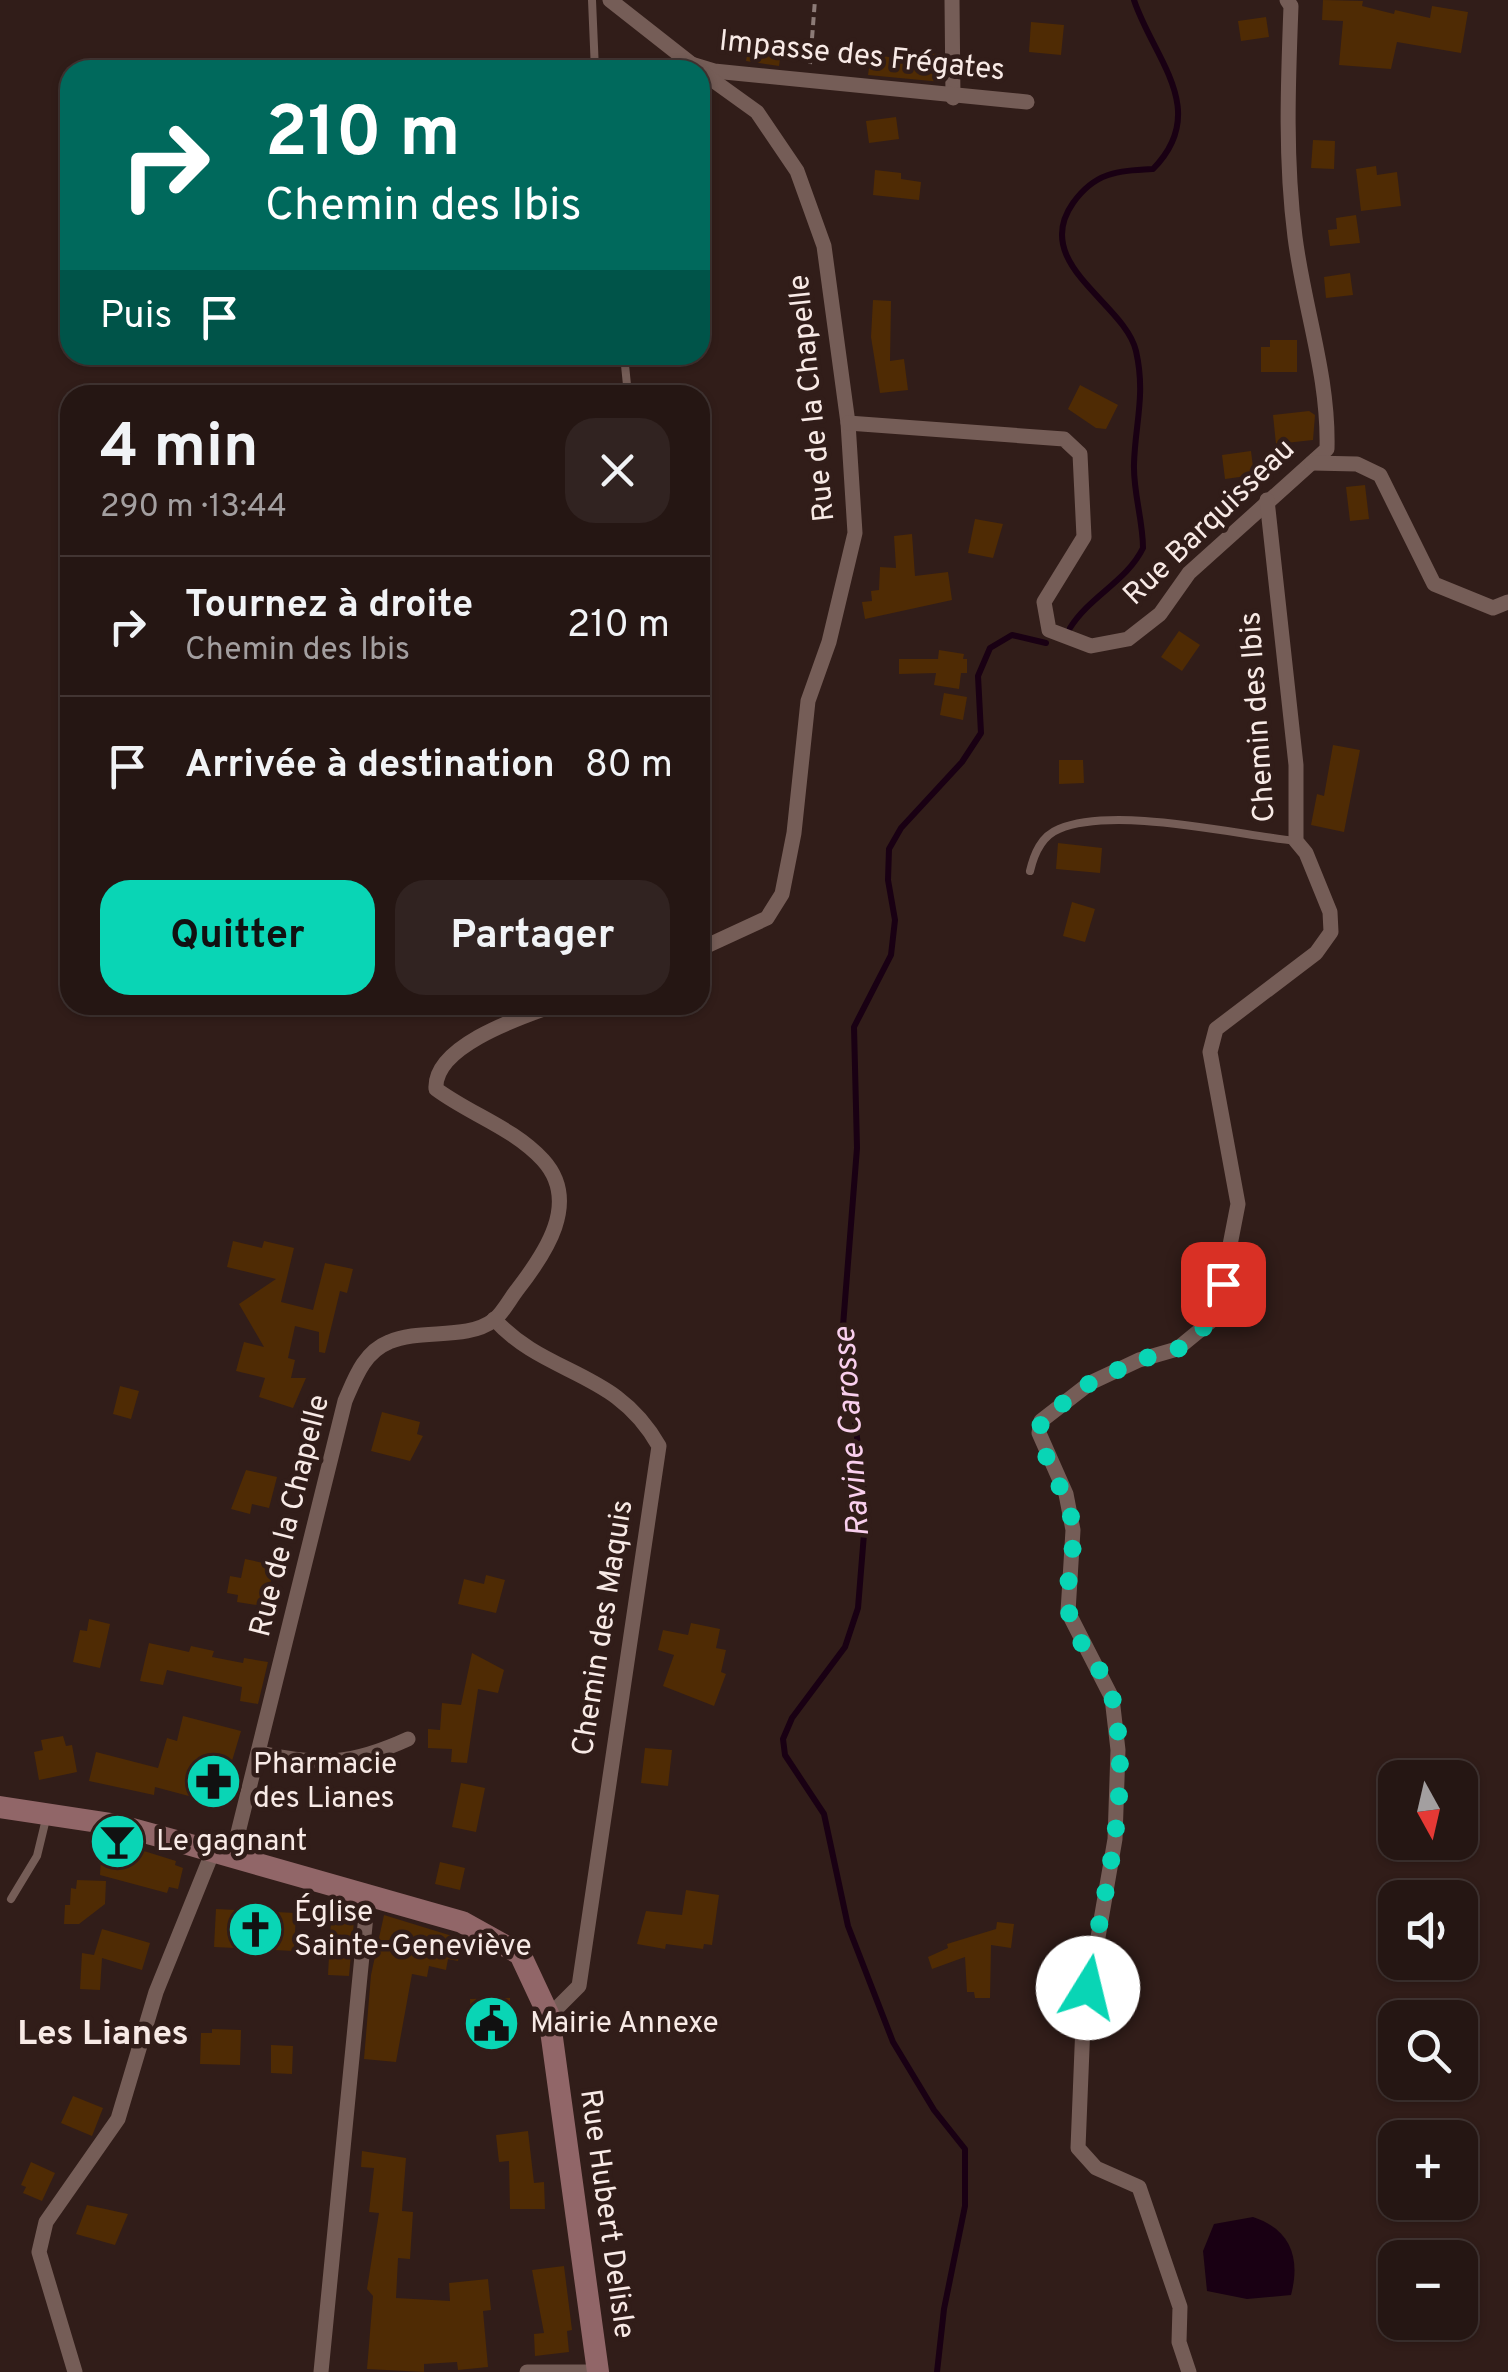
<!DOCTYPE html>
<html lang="fr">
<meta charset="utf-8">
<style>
:root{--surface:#251613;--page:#312321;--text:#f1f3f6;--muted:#a39fa0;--line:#423533;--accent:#09d5b5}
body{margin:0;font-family:Overpass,sans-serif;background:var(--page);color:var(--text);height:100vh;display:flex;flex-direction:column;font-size:38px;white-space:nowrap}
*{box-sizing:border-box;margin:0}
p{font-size:32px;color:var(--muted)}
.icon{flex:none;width:55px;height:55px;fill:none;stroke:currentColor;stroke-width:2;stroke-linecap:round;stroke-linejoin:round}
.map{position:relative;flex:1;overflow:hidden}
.side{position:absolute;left:60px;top:385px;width:650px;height:630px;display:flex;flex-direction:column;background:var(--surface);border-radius:30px;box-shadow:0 2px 8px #0004,0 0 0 2px var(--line)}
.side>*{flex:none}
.banner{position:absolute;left:60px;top:60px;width:650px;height:305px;border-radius:30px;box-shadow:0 2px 8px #0004,0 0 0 2px var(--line);background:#00695c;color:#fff;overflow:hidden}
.needle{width:65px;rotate:172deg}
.buttons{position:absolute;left:1378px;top:1760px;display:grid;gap:20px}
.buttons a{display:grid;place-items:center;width:100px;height:100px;border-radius:20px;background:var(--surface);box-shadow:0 2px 8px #0004,0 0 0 2px var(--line);font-size:50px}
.pin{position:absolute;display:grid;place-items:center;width:85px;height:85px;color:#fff;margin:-42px;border-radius:20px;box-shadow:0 5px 15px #0006}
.me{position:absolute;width:110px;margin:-55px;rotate:9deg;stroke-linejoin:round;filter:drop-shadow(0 0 8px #0008)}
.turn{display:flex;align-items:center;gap:35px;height:210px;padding:0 40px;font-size:45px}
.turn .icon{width:130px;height:130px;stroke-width:2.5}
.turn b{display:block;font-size:70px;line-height:85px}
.then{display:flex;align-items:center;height:95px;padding:0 40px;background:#0003;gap:20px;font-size:38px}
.round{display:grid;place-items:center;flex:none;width:105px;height:105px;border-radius:30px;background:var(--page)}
.summary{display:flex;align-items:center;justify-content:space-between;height:170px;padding:0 40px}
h1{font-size:60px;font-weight:700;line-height:75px}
.cta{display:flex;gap:20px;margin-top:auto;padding:20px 40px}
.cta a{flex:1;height:115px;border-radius:30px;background:var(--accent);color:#111;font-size:40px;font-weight:700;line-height:115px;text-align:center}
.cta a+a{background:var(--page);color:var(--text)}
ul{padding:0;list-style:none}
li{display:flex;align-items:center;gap:30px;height:140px;padding:0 40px;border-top:2px solid var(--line)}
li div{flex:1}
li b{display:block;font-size:38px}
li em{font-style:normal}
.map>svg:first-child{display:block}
</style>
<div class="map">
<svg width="1508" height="2372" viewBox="0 0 1508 2372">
<rect width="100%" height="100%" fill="#311d19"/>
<path fill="#190013" d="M1253,2217C1290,2229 1301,2257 1291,2295L1247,2299L1207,2291L1203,2251L1214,2224Z"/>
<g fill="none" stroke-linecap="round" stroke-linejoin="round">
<g stroke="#190013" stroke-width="6">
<path d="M1070,628C1090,596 1127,581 1143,548C1143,520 1133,492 1134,464C1135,424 1146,395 1136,351C1125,303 1030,264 1073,203C1095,172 1117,171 1153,169C1211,110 1153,58 1134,0"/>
<polyline points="937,2372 944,2309 965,2206 965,2149 934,2110 893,2042 848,1926 824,1814 785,1755 783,1739 792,1718 845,1647 858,1608 866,1509 843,1326 857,1148 854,1027 891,955 895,920 888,880 889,849 901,828 962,762 981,733 978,676 990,648 1012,635 1046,643"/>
</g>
</g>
<g fill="#4f2b04">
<polygon points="1323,0 1363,1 1362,6 1394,14 1395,10 1430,18 1432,6 1468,12 1461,53 1397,42 1391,69 1339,65 1343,21 1322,20"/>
<polygon points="1266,17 1269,37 1241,41 1238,21"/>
<polygon points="1031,22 1064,25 1061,55 1029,52"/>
<polygon points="750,40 782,45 779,66 746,61"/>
<polygon points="941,53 942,82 868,75 871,54 894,58"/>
<polygon points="896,117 899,139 869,143 866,121"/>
<polygon points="1313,140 1335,141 1334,169 1311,168"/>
<polygon points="1376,166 1377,175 1397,172 1401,206 1361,211 1356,169"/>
<polygon points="875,170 901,173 901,179 921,182 919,200 873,195"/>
<polygon points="1356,215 1360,243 1330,246 1328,230 1337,229 1336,218"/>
<polygon points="1350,273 1353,295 1326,298 1324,277"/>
<polygon points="873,300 891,301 890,361 904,359 908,390 880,393 871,337"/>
<polygon points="1270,340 1297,340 1297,372 1261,372 1261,347 1270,347"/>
<polygon points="1080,385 1118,405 1106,429 1096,428 1068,409"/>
<polygon points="1309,411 1315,415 1313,440 1276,444 1273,415"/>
<polygon points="1251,451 1254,475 1225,479 1222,455"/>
<polygon points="1365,485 1369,519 1350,521 1346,487"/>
<polygon points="975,519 1003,524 993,558 968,553"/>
<polygon points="912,534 915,576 948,572 952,600 865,619 862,602 872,601 871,591 879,590 880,567 896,568 894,536"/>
<polygon points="1179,631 1200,645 1182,671 1161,657"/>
<polygon points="939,650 964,654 963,659 967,659 967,673 961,673 959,689 934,685 936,673 899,674 899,659 938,659"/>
<polygon points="944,693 967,697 963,720 940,715"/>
<polygon points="1333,745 1360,750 1344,832 1311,825 1317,794 1324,796"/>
<polygon points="1059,760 1083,760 1084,783 1059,784"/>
<polygon points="1058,843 1102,848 1100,873 1056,869"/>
<polygon points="1072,902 1095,909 1085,942 1063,936"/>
<polygon points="233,1241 262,1248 264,1241 294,1248 281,1302 313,1310 325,1263 353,1269 347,1293 340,1291 325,1353 319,1352 319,1332 295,1326 288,1358 295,1360 291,1378 306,1378 293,1408 259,1397 265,1378 236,1371 244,1342 264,1347 239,1304 276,1279 227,1267"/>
<polygon points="120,1386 139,1391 131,1419 113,1414"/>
<polygon points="382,1412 420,1422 417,1434 423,1436 410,1461 371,1451"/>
<polygon points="246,1470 277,1477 269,1508 252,1504 250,1514 231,1509"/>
<polygon points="245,1559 273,1565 268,1602 264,1601 263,1606 237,1602 238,1595 227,1593 230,1576 241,1578"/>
<polygon points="486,1575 505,1580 496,1613 458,1604 464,1579 484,1584"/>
<polygon points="89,1619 110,1624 100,1668 73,1662 80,1630 87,1631"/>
<polygon points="691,1623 720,1629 716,1648 726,1650 721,1672 726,1674 714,1706 663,1686 674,1655 658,1650 663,1630 688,1635"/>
<polygon points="149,1643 189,1652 191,1646 214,1651 212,1657 243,1663 244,1658 268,1662 258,1704 240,1701 242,1687 167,1670 163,1685 140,1681"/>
<polygon points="472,1653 504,1670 498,1693 478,1689 467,1763 451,1762 452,1749 428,1748 428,1729 440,1730 442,1703 461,1705"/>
<polygon points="183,1716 241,1731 219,1804 155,1787 154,1795 89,1781 96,1752 158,1768 167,1738 177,1741"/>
<polygon points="63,1736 66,1746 72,1745 77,1772 39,1780 34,1752 43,1750 41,1740"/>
<polygon points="645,1748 672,1750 668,1786 641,1783"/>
<polygon points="461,1783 485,1788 476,1832 452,1827"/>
<polygon points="102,1838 176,1861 175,1865 183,1868 178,1889 169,1887 167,1893 100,1875"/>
<polygon points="440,1862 465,1868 460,1890 435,1884"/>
<polygon points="77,1880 106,1881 105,1904 79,1924 64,1924 65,1905 70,1905 71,1888 76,1889"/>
<polygon points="686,1890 719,1895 712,1945 704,1944 703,1949 666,1944 665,1949 637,1944 646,1911 682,1915"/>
<polygon points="216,1909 296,1913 294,1951 214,1947"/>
<polygon points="384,1915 462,1939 458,1961 448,1959 446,1970 429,1966 427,1977 412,1974 396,2062 364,2059 371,1975"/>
<polygon points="331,1920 354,1921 349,1976 328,1975"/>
<polygon points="997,1922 1014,1924 1011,1948 991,1945 990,1998 975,1998 974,1992 967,1992 965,1957 932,1969 928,1957 948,1948 947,1944 996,1929"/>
<polygon points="102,1929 150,1943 142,1970 102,1958 100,1990 80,1989 82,1953 94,1955"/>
<polygon points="510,1998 511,2036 471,2037 470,1999"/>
<polygon points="212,2029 241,2030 240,2065 200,2064 201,2033 212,2033"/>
<polygon points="271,2045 293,2046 292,2074 271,2073"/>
<polygon points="73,2096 103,2108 92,2136 61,2123"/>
<polygon points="528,2131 534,2183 544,2182 545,2209 510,2209 509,2161 499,2162 496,2135"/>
<polygon points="362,2151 406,2158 402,2211 413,2212 410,2259 398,2258 396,2298 450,2301 449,2283 488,2279 491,2310 483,2311 488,2367 458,2370 457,2362 424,2364 424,2372 367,2369 373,2296 367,2289 379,2213 369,2212 374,2168 361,2167"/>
<polygon points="31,2162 55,2173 42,2201 23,2193 26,2187 21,2185"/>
<polygon points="87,2205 128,2214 115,2245 76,2234"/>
<polygon points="564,2266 572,2330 567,2331 569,2352 535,2356 534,2334 544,2333 532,2270"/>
</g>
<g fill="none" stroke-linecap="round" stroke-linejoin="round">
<polyline stroke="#8c7b77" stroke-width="4" stroke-dasharray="8 5" stroke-linecap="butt" points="810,64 815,0"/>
<g stroke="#755d57" stroke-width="8">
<polyline points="592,0 595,70"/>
<polyline points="624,355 628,395"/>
<path d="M1030,871C1034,854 1041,836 1059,829C1115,806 1233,834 1296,841"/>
<polyline points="11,1899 37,1856 46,1819"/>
</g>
<g stroke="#755d57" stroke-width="15">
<polyline points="610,0 699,70"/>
<polyline points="952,0 953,98"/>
<polyline points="691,64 714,71 1027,102"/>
<polyline points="700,71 757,112 797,171 824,246 848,423 855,533 829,642 808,701 794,833 782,894 767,918 700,949"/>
<path d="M848,423L1064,439L1080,454L1084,537L1044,602L1049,630L1091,646L1128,639L1160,614L1189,573L1327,449C1329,376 1304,308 1295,237C1285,159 1288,84 1291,6L1287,0"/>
<polyline points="1312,463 1357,464 1380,475 1434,584 1493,608 1508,602"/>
<path d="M494,1319C547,1377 616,1369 659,1446L579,1986L549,2016"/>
<path d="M260,1753C321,1766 351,1765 408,1739"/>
<path d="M232,1857L345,1401C355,1378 364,1352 389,1342C421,1328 466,1341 494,1320C503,1313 510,1299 517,1290C545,1254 581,1202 543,1160C512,1127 471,1115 436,1089C433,1046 521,1017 555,1005"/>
<polyline points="75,2372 39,2252 46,2222 118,2119 156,1992 213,1851"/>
<polyline points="321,2372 368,1895"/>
<polyline points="527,2372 598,2372"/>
<polyline points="1189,2372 1179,2342 1180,2307 1139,2187 1096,2168 1078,2148 1083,2024 1115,1839 1118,1750 1112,1698 1068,1612 1073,1530 1066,1494 1039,1433 1041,1421 1090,1383 1139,1360 1177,1349 1216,1317 1238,1204 1210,1052 1216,1029 1316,953 1331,932 1330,912 1306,853 1296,841 1296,765 1267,500"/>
</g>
<polyline stroke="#916668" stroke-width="22" points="0,1807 118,1825 180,1842 462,1922 520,1954 549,2016 598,2372"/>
</g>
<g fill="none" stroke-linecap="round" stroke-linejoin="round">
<path stroke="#09d5b5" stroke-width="18" stroke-dasharray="0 32.4" d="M1088,1988C1102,1893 1134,1797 1113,1701C1106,1668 1074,1645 1069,1612C1064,1585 1075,1556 1073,1529C1070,1491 1036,1458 1041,1420L1090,1383L1139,1360L1178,1349L1216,1317L1223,1284"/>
</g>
<defs>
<symbol id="pharmacy-disc" viewBox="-11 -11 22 22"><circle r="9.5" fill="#09d5b5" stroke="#311d19"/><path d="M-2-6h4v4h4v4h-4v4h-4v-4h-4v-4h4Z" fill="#111"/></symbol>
<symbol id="bar-disc" viewBox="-11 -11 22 22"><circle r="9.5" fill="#09d5b5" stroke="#311d19"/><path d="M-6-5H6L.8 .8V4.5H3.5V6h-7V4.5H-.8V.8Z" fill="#111"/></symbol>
<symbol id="church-disc" viewBox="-11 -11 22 22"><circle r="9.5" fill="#09d5b5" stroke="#311d19"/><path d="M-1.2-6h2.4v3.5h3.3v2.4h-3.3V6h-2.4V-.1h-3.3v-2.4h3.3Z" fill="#111"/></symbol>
<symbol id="civic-disc" viewBox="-11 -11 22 22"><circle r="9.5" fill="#09d5b5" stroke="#311d19"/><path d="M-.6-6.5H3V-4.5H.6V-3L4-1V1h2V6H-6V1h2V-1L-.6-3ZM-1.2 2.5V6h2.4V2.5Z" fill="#111"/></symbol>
</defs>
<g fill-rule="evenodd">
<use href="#pharmacy-disc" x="182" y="1750" width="63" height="63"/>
<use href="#bar-disc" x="86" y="1810" width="63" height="63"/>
<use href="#church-disc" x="224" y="1898" width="63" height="63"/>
<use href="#civic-disc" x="460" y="1992" width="63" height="63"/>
</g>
<g text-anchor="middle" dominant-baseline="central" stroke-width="9" stroke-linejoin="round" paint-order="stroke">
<g font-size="30" fill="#f8eae6" stroke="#311d19">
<text transform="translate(862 57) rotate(6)">Impasse des Frégates</text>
<text transform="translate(813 398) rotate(-96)">Rue de la Chapelle</text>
<text transform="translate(1210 523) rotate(-44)">Rue Barquisseau</text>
<text transform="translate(1259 717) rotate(-94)">Chemin des Ibis</text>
<text transform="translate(291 1516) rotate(-76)">Rue de la Chapelle</text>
<text transform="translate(604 1628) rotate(-81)">Chemin des Maquis</text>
<text transform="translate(606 2214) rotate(82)">Rue Hubert Delisle</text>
</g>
<g font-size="30" fill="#f8eae6" stroke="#311d19" text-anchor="start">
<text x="253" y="1765">Pharmacie<tspan x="253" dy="34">des Lianes</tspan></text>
<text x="156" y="1842">Le gagnant</text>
<text x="294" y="1913">Église<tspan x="294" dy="34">Sainte-Geneviève</tspan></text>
<text x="530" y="2024">Mairie Annexe</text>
</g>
<g font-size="32" font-style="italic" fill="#f9cfed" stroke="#311d19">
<text transform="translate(853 1432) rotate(-94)">Ravine Carosse</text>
</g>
<g font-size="35" font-weight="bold" fill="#f8eae6" stroke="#311d19">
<text x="103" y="2035">Les Lianes</text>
</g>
</g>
</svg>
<div class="buttons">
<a><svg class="needle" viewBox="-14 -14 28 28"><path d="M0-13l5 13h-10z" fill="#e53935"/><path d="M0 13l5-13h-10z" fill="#a39fa0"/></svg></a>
<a><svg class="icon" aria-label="sound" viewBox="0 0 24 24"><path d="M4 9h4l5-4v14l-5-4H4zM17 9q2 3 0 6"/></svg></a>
<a><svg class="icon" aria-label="search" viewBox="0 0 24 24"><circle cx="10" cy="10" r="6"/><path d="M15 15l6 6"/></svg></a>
<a>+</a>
<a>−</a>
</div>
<div class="pin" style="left:1223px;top:1284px;background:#d93025"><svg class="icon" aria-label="arrive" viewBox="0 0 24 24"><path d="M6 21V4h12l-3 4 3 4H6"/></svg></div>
<svg class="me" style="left:1088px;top:1988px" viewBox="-20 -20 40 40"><circle r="19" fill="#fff"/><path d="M0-13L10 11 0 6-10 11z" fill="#09d5b5"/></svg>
<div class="banner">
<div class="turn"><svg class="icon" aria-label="right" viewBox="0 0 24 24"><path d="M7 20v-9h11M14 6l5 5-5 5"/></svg><div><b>210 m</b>Chemin des Ibis</div></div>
<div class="then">Puis<svg class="icon" aria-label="arrive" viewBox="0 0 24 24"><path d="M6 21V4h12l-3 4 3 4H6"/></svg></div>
</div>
<section class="side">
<div class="summary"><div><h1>4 min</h1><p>290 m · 13:44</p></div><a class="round"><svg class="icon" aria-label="close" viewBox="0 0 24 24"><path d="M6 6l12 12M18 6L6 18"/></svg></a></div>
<ul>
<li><svg class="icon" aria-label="right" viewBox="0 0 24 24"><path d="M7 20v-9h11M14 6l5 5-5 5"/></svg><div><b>Tournez à droite</b><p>Chemin des Ibis</p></div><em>210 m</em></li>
<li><svg class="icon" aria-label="arrive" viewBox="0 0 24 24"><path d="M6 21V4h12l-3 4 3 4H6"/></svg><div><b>Arrivée à destination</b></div><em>80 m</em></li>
</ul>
<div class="cta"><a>Quitter</a><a>Partager</a></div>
</section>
</div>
